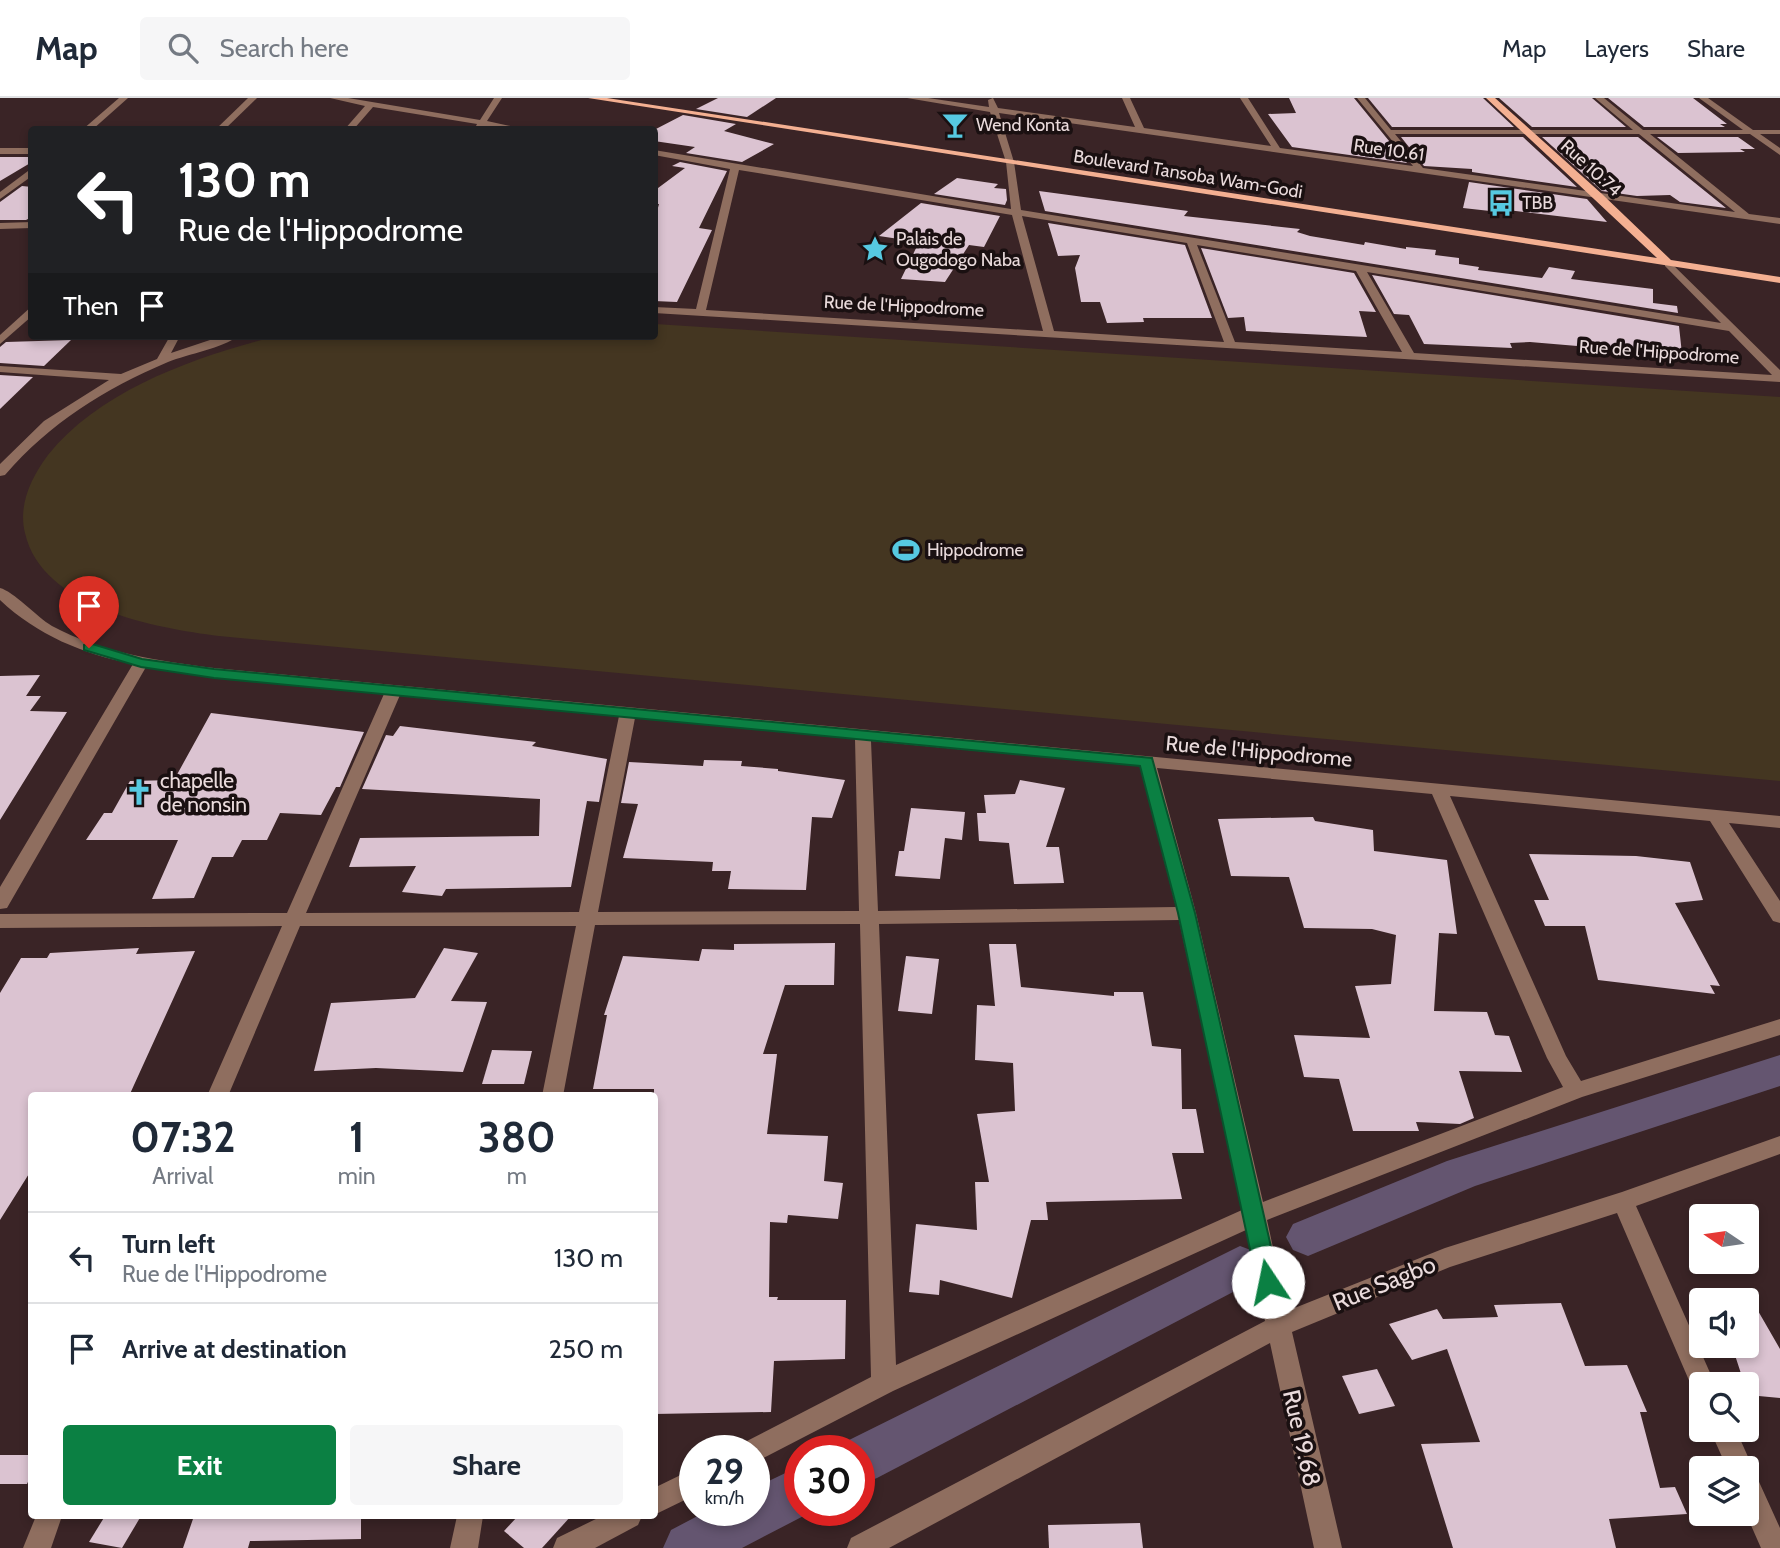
<!DOCTYPE html>
<style>
:root{--surface:#fff;--page:#f6f6f7;--text:#1f2937;--muted:#747a83;--line:#e0e1e3;--accent:#0b8043}
body{margin:0;font-family:Cabin,sans-serif;background:var(--page);color:var(--text);height:100vh;display:flex;flex-direction:column;font-size:26px;white-space:nowrap}
*{box-sizing:border-box;margin:0}
p{font-size:23px;color:var(--muted)}
.icon{flex:none;width:38px;height:38px;fill:none;stroke:currentColor;stroke-width:2;stroke-linecap:round;stroke-linejoin:round}
.map{position:relative;flex:1;overflow:hidden}
.panel{position:absolute;left:28px;top:994px;width:630px;height:427px;display:flex;flex-direction:column;background:var(--surface);border-radius:7px;box-shadow:0 4px 10px #0003}
.panel>*{flex:none}
.hud{position:absolute;left:28px;top:28px;width:630px;height:214px;border-radius:7px;box-shadow:0 4px 10px #0003;background:#202124;color:#fff;overflow:hidden}
.needle{width:46px;rotate:283deg}
.tools{position:absolute;left:1689px;top:1106px;display:grid;gap:14px}
.tools a{display:grid;place-items:center;width:70px;height:70px;border-radius:7px;background:var(--surface);box-shadow:0 4px 10px #0003;font-size:35px}
.speed{position:absolute;left:679px;top:1337px;display:flex;gap:14px;font-size:35px;font-weight:700;text-align:center}
.speed>*{display:grid;place-content:center;width:91px;height:91px;border-radius:50%;background:var(--surface);box-shadow:0 4px 10px #0003;line-height:1}
.speed small{font-size:18px;font-weight:400}
.speed .limit{border:10px solid #d22;background:#fff;color:#111}
.pin{position:absolute;display:grid;place-items:center;width:60px;height:60px;color:#fff;margin:-72px -30px;border-radius:50% 50% 50% 0;rotate:-45deg;box-shadow:0 0 7px #0007}
.pin .icon{rotate:45deg}
.me{position:absolute;width:77px;margin:-38px;rotate:349deg;stroke-linejoin:round;filter:drop-shadow(0 0 5px #0008)}
.turn{display:flex;align-items:center;gap:24px;height:147px;padding:0 35px;font-size:32px}
.turn .icon{width:91px;height:91px;stroke-width:2.5}
.turn b{display:block;font-size:49px;line-height:60px}
.then{display:flex;align-items:center;height:66px;padding:0 35px;background:#0003;gap:14px;font-size:26px}
.eta{display:flex;justify-content:space-evenly;align-items:center;height:119px;text-align:center}
.eta b{font-size:42px;font-weight:700;line-height:49px}
.action{display:flex;gap:14px;margin-top:auto;padding:14px 35px}
.action a{flex:1;height:80px;border-radius:7px;background:var(--accent);color:#fff;font-size:28px;font-weight:700;line-height:80px;text-align:center}
.action a+a{background:var(--page);color:var(--text)}
ul{padding:0;list-style:none}
li{display:flex;align-items:center;gap:21px;height:91px;padding:0 35px;border-top:2px solid var(--line)}
li div{flex:1}
li b{display:block;font-size:26px}
li em{font-style:normal}
header{display:flex;align-items:center;gap:42px;box-sizing:border-box;height:98px;padding:0 35px;background:var(--surface);border-bottom:2px solid var(--line)}
header strong{font-size:33px}
nav{display:flex;gap:38px;margin-inline-start:auto;font-size:24px}
.search{width:490px;height:63px;background:var(--page);display:flex;align-items:center;gap:18px;box-sizing:border-box;padding:0 24px;border-radius:7px;color:var(--muted);font-size:26px}
.map>svg:first-child{display:block}
</style>
<header>
<strong>Map</strong>
<div class="search"><svg class="icon" aria-label="search" viewBox="0 0 24 24"><circle cx="10" cy="10" r="6"/><path d="M15 15l6 6"/></svg>Search here</div>
<nav><a>Map</a><a>Layers</a><a>Share</a></nav>
</header>
<div class="map">
<svg width="1780" height="1450" viewBox="0 0 1780 1450">
<rect width="100%" height="100%" fill="#3a2426"/>
<path fill="#443621" d="M655,226L1780,299V683L219,538C156,530 42,510 25,435C18,407 31,380 48,357C99,293 192,260 269,240C303,232 350,238 385,238C475,238 565,238 654,238Z"/>
<g fill="none" stroke-linecap="round" stroke-linejoin="round">
<g fill="#645570" fill-rule="evenodd">
<polygon points="1780,957 1780,988 1475,1088 1308,1158 1293,1152 1286,1139 1293,1126 1447,1063"/>
<polygon points="1240,1148 1256,1154 1262,1168 1256,1182 877,1380 859,1387 859,1353 839,1353 841,1346"/>
<polygon points="800,1368 800,1412 815,1412 742,1450 663,1450 671,1432 709,1412 754,1412 754,1390"/>
</g>
</g>
<g fill="#dbc3d1">
<polygon points="718,0 776,0 747,19 696,11"/>
<polygon points="1289,0 1354,0 1407,65 1292,49 1268,16 1296,15"/>
<polygon points="1368,0 1483,0 1514,29 1392,29"/>
<polygon points="1499,0 1592,0 1626,29 1532,29"/>
<polygon points="1608,0 1693,0 1727,26 1720,26 1725,29 1644,29"/>
<polygon points="683,17 736,26 724,33 774,46 742,64 686,55 695,49 654,43 654,32"/>
<polygon points="1401,39 1523,39 1577,89 1472,74 1472,71 1424,68"/>
<polygon points="1542,39 1638,39 1726,110 1680,104 1670,97 1637,98 1602,93"/>
<polygon points="1657,39 1738,39 1755,51 1740,51 1745,54 1678,55"/>
<polygon points="0,59 32,59 32,64 0,83"/>
<polygon points="680,64 727,73 699,130 712,132 677,204 654,203 654,124 659,106 654,106 654,93 685,70 672,68"/>
<polygon points="957,80 998,86 994,90 1006,91 1007,102 1005,107 934,96"/>
<polygon points="1469,84 1587,101 1607,124 1491,110 1490,113 1463,110"/>
<polygon points="22,88 32,89 32,119 26,122 0,122 0,104"/>
<polygon points="1039,93 1188,113 1184,118 1300,131 1297,134 1310,138 1364,147 1365,144 1406,151 1406,149 1436,152 1435,157 1459,160 1459,166 1479,169 1478,172 1542,180 1549,169 1575,173 1571,181 1653,191 1653,205 1677,208 1678,215 1045,113"/>
<polygon points="921,105 1000,118 984,149 969,147 945,184 901,181 919,144 879,138"/>
<polygon points="1048,125 1185,147 1212,220 1143,220 1144,224 1107,225 1100,204 1081,204 1075,170 1080,157 1058,158"/>
<polygon points="1201,150 1354,175 1376,214 1359,213 1367,239 1246,233 1244,219 1228,220"/>
<polygon points="1372,177 1679,228 1682,256 1676,256 1676,259 1603,254 1601,250 1530,244 1510,245 1512,250 1424,246 1409,217 1394,216"/>
<polygon points="71,242 44,268 0,265 0,249 6,244"/>
<polygon points="0,277 33,279 0,311"/>
<polygon points="40,577 26,598 41,598 30,613 67,614 0,722 0,578"/>
<polygon points="211,615 364,634 340,689 336,689 321,717 280,715 267,742 242,742 233,759 212,759 194,800 152,801 178,742 86,742 104,715 112,715 130,683 174,682"/>
<polygon points="400,628 536,644 532,648 607,661 599,704 587,703 571,789 446,791 442,798 402,794 416,768 349,769 360,740 539,738 540,701 362,691 386,637 393,638"/>
<polygon points="704,662 742,663 741,668 778,671 778,673 845,682 832,720 812,719 806,792 728,791 731,773 712,773 713,764 623,760 638,706 621,705 629,664 703,668"/>
<polygon points="1020,682 1065,690 1046,749 1059,749 1064,785 1014,786 1009,745 979,743 977,715 986,715 984,697 1015,696"/>
<polygon points="911,710 965,714 962,742 945,740 940,781 895,778 899,753 904,753"/>
<polygon points="1313,719 1315,723 1373,732 1374,753 1447,762 1457,836 1439,835 1434,913 1487,914 1495,937 1509,938 1522,974 1459,973 1474,1020 1460,1026 1416,1024 1419,1033 1353,1033 1339,981 1304,979 1294,937 1370,940 1355,888 1391,886 1396,837 1372,831 1304,830 1289,779 1231,778 1218,721"/>
<polygon points="1529,756 1636,758 1690,764 1703,802 1675,805 1720,888 1710,887 1715,896 1598,882 1585,828 1545,828 1534,802 1549,802"/>
<polygon points="835,845 834,887 785,887 763,956 777,956 767,1036 828,1038 824,1083 843,1085 838,1121 788,1117 787,1125 770,1124 769,1199 778,1199 777,1202 846,1202 845,1261 774,1263 771,1314 654,1316 654,991 593,991 607,917 604,917 623,858 699,863 702,851 734,852 734,846"/>
<polygon points="989,846 1016,846 1021,889 1114,898 1114,894 1143,894 1152,948 1181,951 1182,1011 1196,1011 1204,1055 1172,1055 1182,1101 1046,1104 1048,1122 1031,1122 1012,1200 940,1182 939,1197 909,1194 916,1126 977,1132 975,1084 989,1084 977,1016 1015,1013 1013,965 975,962 977,907 995,908"/>
<polygon points="139,850 136,856 195,853 129,998 32,998 32,1071 0,1122 0,895 21,860 47,860 50,855"/>
<polygon points="444,850 478,855 451,903 487,904 463,974 376,970 314,973 331,905 415,900"/>
<polygon points="906,858 939,861 932,916 898,913"/>
<polygon points="492,952 532,953 524,986 482,986"/>
<polygon points="1746,1192 1780,1251 1780,1300 1748,1297 1732,1248 1746,1248"/>
<polygon points="1561,1205 1585,1268 1627,1267 1647,1314 1640,1314 1660,1390 1675,1389 1687,1416 1609,1421 1616,1450 1453,1450 1421,1346 1480,1344 1447,1251 1412,1262 1389,1226 1437,1211 1443,1221 1498,1219 1494,1207"/>
<polygon points="1377,1271 1395,1308 1359,1316 1342,1278"/>
<polygon points="0,1357 32,1357 32,1375 27,1386 0,1386"/>
<polygon points="105,1418 141,1418 122,1450 89,1444"/>
<polygon points="194,1418 361,1418 361,1441 250,1443 248,1450 183,1450"/>
<polygon points="518,1418 571,1418 542,1450 524,1450 504,1433"/>
<polygon points="1140,1425 1143,1450 1049,1450 1048,1427"/>
</g>
<g fill="none" stroke-linecap="round" stroke-linejoin="round">
<g fill="#8f6e5f" fill-rule="evenodd">
<polygon points="119,0 128,0 92,32 82,32"/>
<polygon points="248,0 257,0 224,32 215,32"/>
<polygon points="330,0 348,0 480,22 494,0 502,0 487,23 529,32 485,28 482,32 474,32 477,26 373,9 353,32 344,32 365,8"/>
<path d="M907,0H928L989,9L988,2L993,0L998,10L1135,29L1122,0H1130L1144,30L1271,48L1240,0H1248L1280,50L1413,68L1357,0H1365L1391,32H1633L1595,0H1604L1643,32H1743L1699,0H1708L1753,32H1780V36H1760L1780,50V57L1750,36H1650L1749,116L1780,120V126L999,15L1014,64L1021,112L1721,225L1665,168V164L1669,163L1780,272V284L654,215V209L696,211L730,71L654,57V52L1011,111L1006,64L990,14ZM1395,36H1639L1735,114L1423,70ZM739,72L1012,117L1043,233L706,212ZM1022,118L1187,145L1224,244L1054,233ZM1197,147L1356,173L1402,254L1235,244ZM1367,174L1729,233L1772,277L1414,255Z"/>
<rect x="0" y="50" width="32" height="6"/>
<polygon points="32,70 32,78 0,101 0,94"/>
<polygon points="32,124 32,130 0,131 0,125"/>
<polygon points="32,208 32,218 0,246 0,237"/>
<path d="M170,238H180L171,255L222,238H238C223,250 188,256 168,264C104,291 50,325 5,377L0,378V366L44,323L109,282L0,274V268L121,276L157,261Z"/>
<path d="M0,490C13,493 37,519 52,528C102,555 159,563 214,570L1780,718V730L1729,725L1780,803V825L1773,823L1710,723L1450,698L1566,958L1581,983L1780,921V937L1582,999L1267,1122L1287,1213L1445,1150L1622,1094L1780,1038V1056L1636,1108L1715,1286H1701V1297L1694,1294L1617,1115L1450,1169L1292,1234L1342,1450H1314L1270,1245L889,1450H847L851,1440L1265,1223L1246,1132L893,1293L754,1365V1353H741L745,1344L871,1279L860,826L595,827L563,998H542L576,828H300L228,998H207L282,828L0,830V816L287,815L384,596L214,580L146,569L7,810L0,811V789L133,566C83,556 37,537 0,502ZM400,597L619,618L579,814L306,815ZM635,620L855,641L859,813L598,814ZM871,643L1140,668L1176,809L878,813ZM1157,670L1432,696L1547,960L1563,989L1263,1104L1196,815ZM1179,822L1242,1112L896,1267L879,826Z"/>
<polygon points="1710,1332 1736,1332 1753,1370 1752,1373 1755,1375 1780,1430 1780,1450 1761,1450 1746,1416 1746,1370 1727,1370"/>
<polygon points="695,1370 695,1397 654,1417 654,1390"/>
<polygon points="36,1418 62,1418 51,1450 23,1450"/>
<polygon points="457,1418 483,1418 478,1450 450,1450"/>
<polygon points="602,1418 642,1418 638,1427 595,1450 553,1450 557,1440"/>
</g>
<polygon fill="#f4b092" fill-rule="evenodd" points="588,0 607,0 1657,160 1486,0 1495,0 1602,96 1671,162 1780,179 1780,185"/>
</g>
<polygon fill="#0b8043" stroke="#07532c" stroke-width="2" points="89,545 142,561 214,571 1152,660 1195,815 1279,1184 1276,1191 1268,1194 1261,1191 1257,1184 1178,815 1140,668 214,580 141,569 84,552 84,547"/>
<defs>
<symbol id="bar-bare" viewBox="-9 -9 18 18"><path d="M-6-5H6L.8 .8V4.5H3.5V6h-7V4.5H-.8V.8Z" fill="#56c9e1" stroke="#1a1011" stroke-width="2.5" paint-order="stroke"/></symbol>
<symbol id="bus-bare" viewBox="-9 -9 18 18"><path d="M-5-6H5V4H4V6H2V4H-2V6H-4V4H-5ZM-3.5-4V0h7V-4ZM-3.5 1.2v1.5H-2V1.2ZM2 1.2v1.5H3.5V1.2Z" fill="#56c9e1" stroke="#1a1011" stroke-width="2.5" paint-order="stroke"/></symbol>
<symbol id="sight-bare" viewBox="-9 -9 18 18"><path d="M0-6L1.8-2.2L6-1.7L2.9 1.2L3.7 5.4L0 3.3L-3.7 5.4L-2.9 1.2L-6-1.7L-1.8-2.2Z" fill="#56c9e1" stroke="#1a1011" stroke-width="2.5" paint-order="stroke"/></symbol>
<symbol id="stadium-bare" viewBox="-9 -9 18 18"><path d="M0-5a6.5 5 0 1 0 0 10a6.5 5 0 1 0 0-10ZM-3.5-1.8h7v3.6h-7Z" fill="#56c9e1" stroke="#1a1011" stroke-width="2.5" paint-order="stroke"/></symbol>
<symbol id="church-bare" viewBox="-9 -9 18 18"><path d="M-1.2-6h2.4v3.5h3.3v2.4h-3.3V6h-2.4V-.1h-3.3v-2.4h3.3Z" fill="#56c9e1" stroke="#1a1011" stroke-width="2.5" paint-order="stroke"/></symbol>
</defs>
<g fill-rule="evenodd">
<use href="#bar-bare" x="936" y="8" width="38" height="38"/>
<use href="#bus-bare" x="1482" y="86" width="38" height="38"/>
<use href="#sight-bare" x="856" y="132" width="38" height="38"/>
<use href="#stadium-bare" x="887" y="433" width="38" height="38"/>
<use href="#church-bare" x="120" y="675" width="38" height="38"/>
</g>
<g text-anchor="middle" dominant-baseline="central" stroke-width="7" stroke-linejoin="round" paint-order="stroke">
<g font-size="18" fill="#eadbdc" stroke="#1a1011" text-anchor="start">
<text x="976" y="27">Wend Konta</text>
<text x="1522" y="105">TBB</text>
<text x="896" y="141">Palais de<tspan x="896" dy="21">Ougodogo Naba</tspan></text>
<text x="927" y="452">Hippodrome</text>
</g>
<g font-size="18" fill="#eadbdc" stroke="#1a1011">
<text transform="translate(1389 52) rotate(8)">Rue 10.61</text>
<text transform="translate(1591 70) rotate(42)">Rue 10.74</text>
<text transform="translate(1188 76) rotate(9)">Boulevard Tansoba Wam-Godi</text>
<text transform="translate(904 208) rotate(3)">Rue de l'Hippodrome</text>
<text transform="translate(1659 254) rotate(4)">Rue de l'Hippodrome</text>
</g>
<g font-size="21" fill="#eadbdc" stroke="#1a1011">
<text transform="translate(1259 653) rotate(5)">Rue de l'Hippodrome</text>
</g>
<g font-size="21" fill="#eadbdc" stroke="#1a1011" text-anchor="start">
<text x="160" y="682">chapelle<tspan x="160" dy="24">de nonsin</tspan></text>
</g>
<g font-size="24" fill="#eadbdc" stroke="#1a1011">
<text transform="translate(1384 1185) rotate(-22)">Rue Sagbo</text>
<text transform="translate(1302 1340) rotate(77)">Rue 19.68</text>
</g>
</g>
</svg>
<div class="tools">
<a><svg class="needle" viewBox="-14 -14 28 28"><path d="M0-13l5 13h-10z" fill="#e53935"/><path d="M0 13l5-13h-10z" fill="#747a83"/></svg></a>
<a><svg class="icon" aria-label="sound" viewBox="0 0 24 24"><path d="M4 9h4l5-4v14l-5-4H4zM17 9q2 3 0 6"/></svg></a>
<a><svg class="icon" aria-label="search" viewBox="0 0 24 24"><circle cx="10" cy="10" r="6"/><path d="M15 15l6 6"/></svg></a>
<a><svg class="icon" aria-label="layers" viewBox="0 0 24 24"><path d="M12 4l9 5-9 5-9-5zM3 14l9 5 9-5"/></svg></a>
</div>
<div class="speed"><div>29<small>km/h</small></div><div class="limit">30</div></div>
<div class="pin" style="left:89px;top:550px;background:#d93025"><svg class="icon" aria-label="arrive" viewBox="0 0 24 24"><path d="M6 21V4h12l-3 4 3 4H6"/></svg></div>
<svg class="me" style="left:1268px;top:1184px" viewBox="-20 -20 40 40"><circle r="19" fill="#fff"/><path d="M0-13L10 11 0 6-10 11z" fill="#0b8043"/></svg>
<div class="hud">
<div class="turn"><svg class="icon" aria-label="left" viewBox="0 0 24 24"><path d="M17 20v-9H6M10 6l-5 5 5 5"/></svg><div><b>130 m</b>Rue de l'Hippodrome</div></div>
<div class="then">Then<svg class="icon" aria-label="arrive" viewBox="0 0 24 24"><path d="M6 21V4h12l-3 4 3 4H6"/></svg></div>
</div>
<section class="panel">
<div class="eta">
<div><b>07:32</b><p>Arrival</p></div>
<div><b>1</b><p>min</p></div>
<div><b>380</b><p>m</p></div>
</div>
<ul>
<li><svg class="icon" aria-label="left" viewBox="0 0 24 24"><path d="M17 20v-9H6M10 6l-5 5 5 5"/></svg><div><b>Turn left</b><p>Rue de l'Hippodrome</p></div><em>130 m</em></li>
<li><svg class="icon" aria-label="arrive" viewBox="0 0 24 24"><path d="M6 21V4h12l-3 4 3 4H6"/></svg><div><b>Arrive at destination</b></div><em>250 m</em></li>
</ul>
<div class="action"><a>Exit</a><a>Share</a></div>
</section>
</div>
